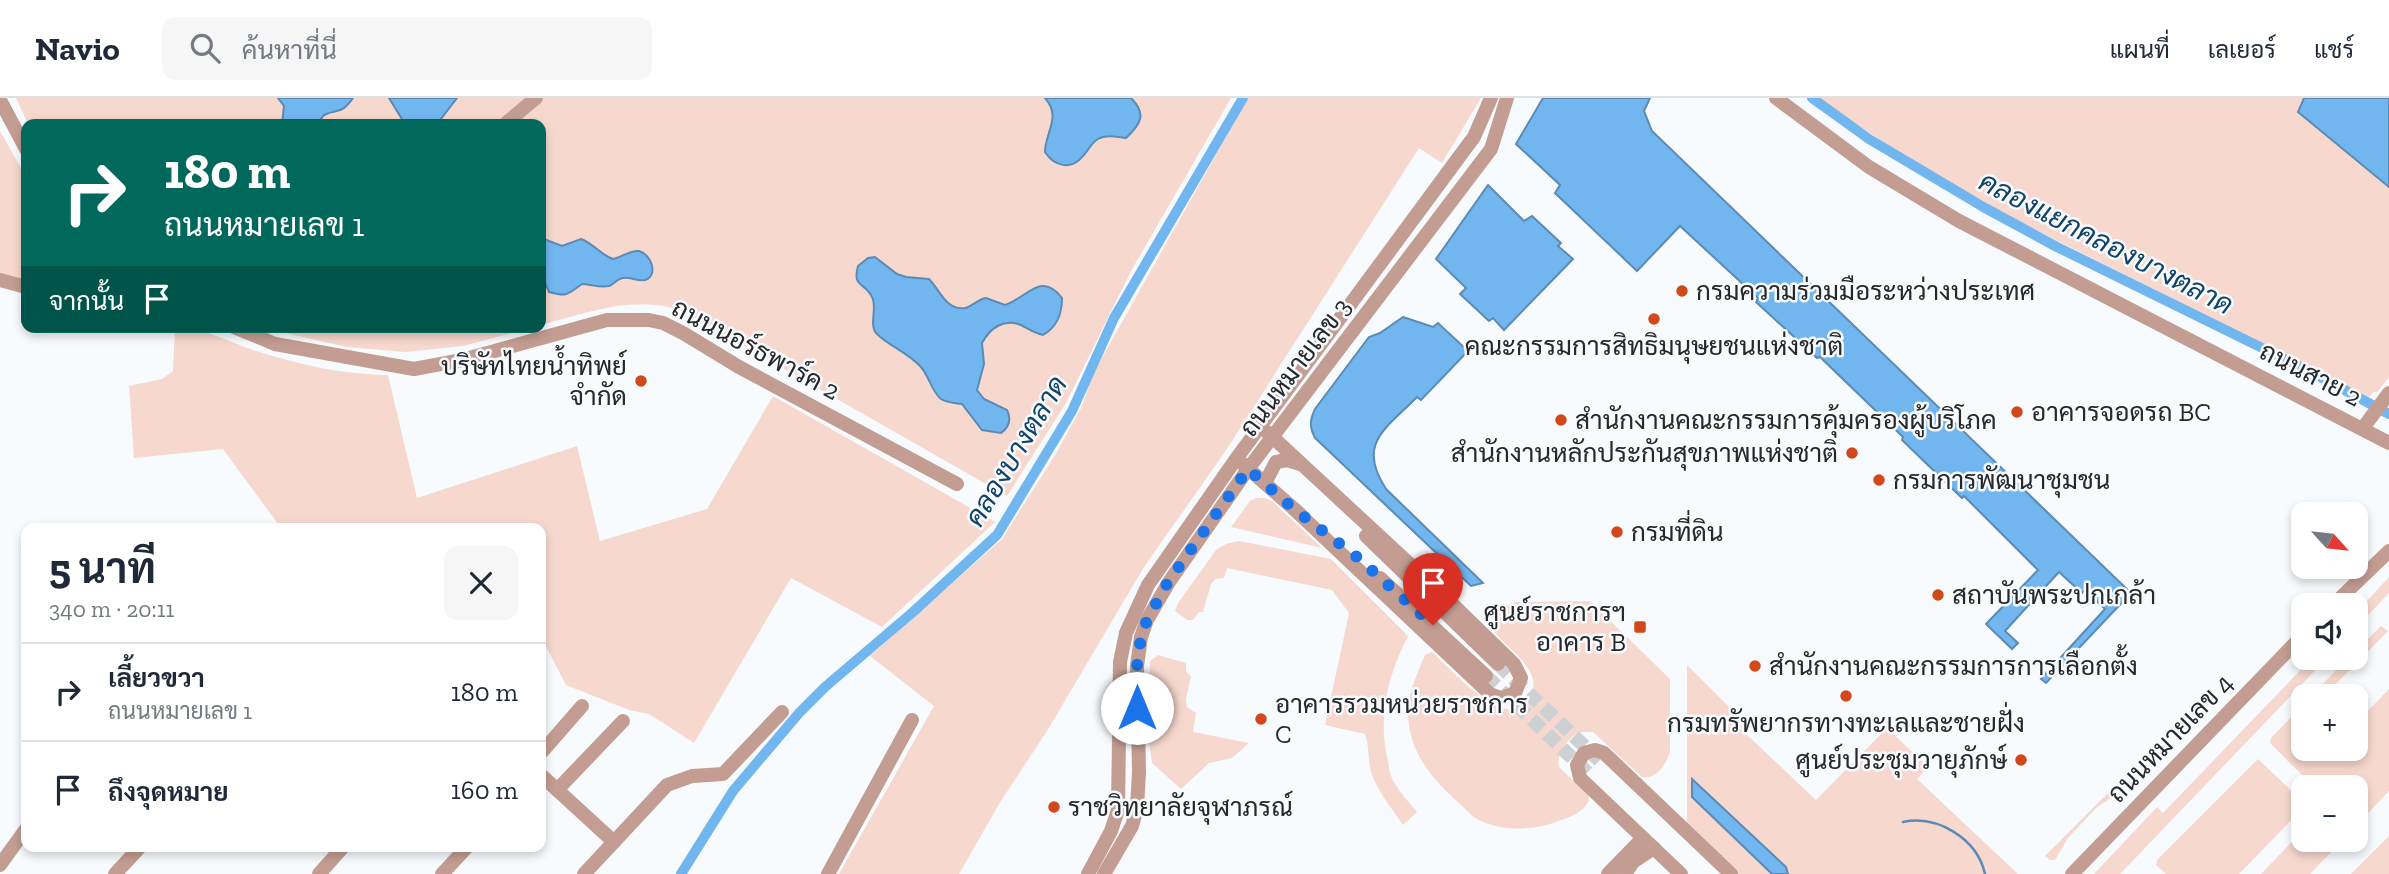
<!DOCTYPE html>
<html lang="th">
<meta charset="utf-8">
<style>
:root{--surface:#fff;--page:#f6f6f7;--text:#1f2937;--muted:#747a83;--line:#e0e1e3}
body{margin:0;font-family:"Zilla Slab",Sarabun,serif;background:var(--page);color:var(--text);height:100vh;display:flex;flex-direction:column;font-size:26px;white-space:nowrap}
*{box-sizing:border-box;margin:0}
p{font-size:23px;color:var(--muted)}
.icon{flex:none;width:38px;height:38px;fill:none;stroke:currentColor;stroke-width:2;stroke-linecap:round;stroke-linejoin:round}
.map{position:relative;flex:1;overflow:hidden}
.drawer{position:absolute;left:21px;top:425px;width:525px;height:329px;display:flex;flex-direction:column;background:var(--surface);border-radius:14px;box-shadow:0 4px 10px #0003}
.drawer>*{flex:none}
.guide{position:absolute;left:21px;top:21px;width:525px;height:214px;border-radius:14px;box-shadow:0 4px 10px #0003;background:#00695c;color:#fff;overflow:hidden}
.needle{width:46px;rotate:117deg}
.tools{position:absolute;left:2291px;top:404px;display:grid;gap:14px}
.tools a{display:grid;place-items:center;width:77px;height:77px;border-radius:14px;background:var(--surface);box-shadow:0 4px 10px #0003;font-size:35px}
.pin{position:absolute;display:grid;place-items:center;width:60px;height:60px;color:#fff;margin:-72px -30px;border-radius:50% 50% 50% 0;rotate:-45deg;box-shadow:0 0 7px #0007}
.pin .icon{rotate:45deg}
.me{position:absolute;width:77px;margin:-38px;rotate:0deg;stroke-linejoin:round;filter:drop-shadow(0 0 5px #0008)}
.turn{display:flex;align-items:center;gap:24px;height:147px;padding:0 28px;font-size:32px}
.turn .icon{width:91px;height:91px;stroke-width:2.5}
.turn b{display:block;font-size:49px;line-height:60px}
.then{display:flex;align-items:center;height:66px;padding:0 28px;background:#0003;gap:14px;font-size:26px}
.round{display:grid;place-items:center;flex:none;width:74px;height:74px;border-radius:14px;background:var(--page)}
.head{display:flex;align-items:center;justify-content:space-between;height:119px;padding:0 28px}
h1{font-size:42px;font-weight:700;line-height:52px}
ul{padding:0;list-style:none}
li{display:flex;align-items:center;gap:21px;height:98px;padding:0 28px;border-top:2px solid var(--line)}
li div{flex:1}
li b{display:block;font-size:26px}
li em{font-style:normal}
header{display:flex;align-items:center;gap:42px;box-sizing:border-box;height:98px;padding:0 35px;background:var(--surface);border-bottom:2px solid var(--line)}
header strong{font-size:33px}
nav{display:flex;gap:38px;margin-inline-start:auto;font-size:24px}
.search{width:490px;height:63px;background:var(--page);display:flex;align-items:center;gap:18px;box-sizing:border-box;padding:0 24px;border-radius:14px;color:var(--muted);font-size:26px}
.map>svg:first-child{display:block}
</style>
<header>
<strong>Navio</strong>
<div class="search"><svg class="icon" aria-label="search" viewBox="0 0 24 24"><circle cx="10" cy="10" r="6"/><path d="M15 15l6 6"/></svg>ค้นหาที่นี่</div>
<nav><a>แผนที่</a><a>เลเยอร์</a><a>แชร์</a></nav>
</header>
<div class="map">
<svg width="2389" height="776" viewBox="0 0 2389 776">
<rect width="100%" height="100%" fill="#f8fbfe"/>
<g fill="#f6d8ce">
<path d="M16,0H1231L1131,173L1066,305L1007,398L681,212C672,210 663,207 654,207C616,203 577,218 541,227V26H28Z"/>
<polygon points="1248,0 1481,0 1442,65 1419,50 1227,351 1144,469 1047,633 999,706 959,776 839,776 934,608 870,558 1002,441 1057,354 1081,310 1095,272"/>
<polygon points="1817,0 2304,0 2301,3 2298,14 2389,89 2389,279 2377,294 2374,294 2369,299 2012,120 1923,70"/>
<polygon points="0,33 26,79 26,183 0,176"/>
<path d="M175,229C202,229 227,243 253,252C301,267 338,276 388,277L417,400L577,348L600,443L707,411L773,298L995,424L882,529L791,480L694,645L649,616L629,612L566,587L541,539V430H281L223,351L134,360L129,288L162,281L173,273Z"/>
<polygon points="260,229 534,229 463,248 406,254 346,249"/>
<polygon points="1256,400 1265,400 1272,403 1322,450 1231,429 1250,403"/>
<path d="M1239,443L1331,461L1408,538C1388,577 1377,620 1388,663C1389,670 1390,678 1394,684C1400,695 1409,704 1417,714L1403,727C1392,710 1374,690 1370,669C1368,658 1369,648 1365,636L1325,627L1349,515L1332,492L1227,470L1224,480L1215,481L1211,486L1203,514H1199L1193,522H1187L1175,513L1178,505L1216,452L1226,446Z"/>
<polygon points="2389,479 2389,495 2356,530 2356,515"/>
<path d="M1590,503L1670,581V653C1667,666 1656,682 1642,679L1593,634H1578C1567,643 1556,654 1559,669L1588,697L1589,703C1582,715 1572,718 1559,723C1535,732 1505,734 1481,723C1473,720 1467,712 1461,707C1433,682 1410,656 1408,618C1407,597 1417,576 1425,557L1432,554C1451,571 1509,639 1530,599C1536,589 1534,578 1527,569C1518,555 1503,546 1494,533C1493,518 1501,507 1516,504Z"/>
<polygon points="2381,528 2388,533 2324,598 2311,598 2348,560 2356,560 2356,553"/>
<polygon points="1158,557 1186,565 1186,574 1191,578 1186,601 1187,609 1196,615 1193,634 1249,645 1232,660 1209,665 1181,691 1152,665 1148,636 1150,563"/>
<polygon points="2312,560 2327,560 2120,776 2094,776 2157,709 2163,715"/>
<polygon points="1687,567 1746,626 1742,632 1816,702 1887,630 1928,669 1917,681 2018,776 1736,776 1687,728"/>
<polygon points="2389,591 2389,693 2356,728 2356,690 2314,689 2270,645 2271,640 2303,607 2303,651 2356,651 2356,625"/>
<polygon points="2258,661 2301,702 2303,710 2239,776 2166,776 2156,767 2157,762"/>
<polygon points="2118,685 2121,693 2096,710 2068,740 2055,762 2050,762 2045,758"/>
<polygon points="2303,732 2303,742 2338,742 2338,747 2310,776 2261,776"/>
<polygon points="2389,738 2389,776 2351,776"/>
</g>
<g fill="#72b6ef" stroke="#5b8bb4" stroke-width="2">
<path d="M278,0H353C341,17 339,10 324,17L317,26H282L284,8Z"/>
<polygon points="389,0 457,0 437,26 405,26"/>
<path d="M1045,0H1131C1147,16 1141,26 1126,40C1117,39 1106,36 1098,41C1091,45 1088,53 1083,58C1071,73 1054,68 1045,54C1045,34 1062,19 1045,0Z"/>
<polygon points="1543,0 1650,0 1644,13 1652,33 2131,495 2046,585 2041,581 2105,511 2085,492 2082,495 2059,474 2005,533 2018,545 2012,551 1986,526 2038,472 1964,398 1962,400 1902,342 1903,339 1820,259 1817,260 1756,204 1758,200 1680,128 1637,173 1555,95 1560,87 1516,46"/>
<polygon points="2304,0 2389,0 2389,89 2298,14"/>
<polygon points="1488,87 1524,123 1532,118 1561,145 1558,148 1573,161 1504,232 1493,220 1489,223 1460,196 1466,190 1436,161"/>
<path d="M541,140L562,148L581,141C594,146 601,157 613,161C622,159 630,152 639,153C651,156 659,177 645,182C637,184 630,178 623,180C617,181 614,186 609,188C600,190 590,186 582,186C566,197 568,199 549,194C541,178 541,158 541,140Z"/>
<path d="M875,159L897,176L906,179L929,181C940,192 946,213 965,210C973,208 978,201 986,200L1005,207C1028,199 1041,173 1062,200C1062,217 1057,229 1043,237C1034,235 1029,231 1021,227C1004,220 990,230 982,245L984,266L977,292L984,301L1007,312C1012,322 1009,329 1001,335L982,332L962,306C956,305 947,305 941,301C932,294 929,278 921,269C907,254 889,248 877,236C868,227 878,210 872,199C865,184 852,190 858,168L868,160Z"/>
<path d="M1403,219L1433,229L1438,225L1468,253L1421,302L1417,299C1386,331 1356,345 1386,391L1483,485L1471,488L1315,340C1309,328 1310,322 1315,311L1369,239L1380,235Z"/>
<polygon points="1692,681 1786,769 1788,776 1772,776 1692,699"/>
</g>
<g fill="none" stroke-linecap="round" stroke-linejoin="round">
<path stroke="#5b8bb4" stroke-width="2.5" d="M1903,724C1937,717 1977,740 1985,776"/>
<g stroke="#72b6ef" stroke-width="10">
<polyline points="1812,0 1869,41 1985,110 2057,149 2315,276 2389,316"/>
<polyline points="681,776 733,693 799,615 825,589 913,514 997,437 1072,313 1114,220 1243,0"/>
</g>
<g stroke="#ced1d4" stroke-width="14" stroke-dasharray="14 7" stroke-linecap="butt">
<polyline points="1498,566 1601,664"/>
<polyline points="1486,578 1589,676"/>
</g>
<g stroke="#c39d91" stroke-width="14">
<polyline points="1776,0 1869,69 1959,123 2389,345"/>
<polyline points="0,2 26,51"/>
<polyline points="505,26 536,0"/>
<polyline points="0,182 26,189"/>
<polyline points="234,229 275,246 414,271 462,262 607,222 649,222 663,225 683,235 739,269 957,386"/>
<polyline points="2363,330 2389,295"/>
<polyline points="1267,334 1443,497 1514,566 1521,580 1515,595 1501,600 1490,596 1294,411"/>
<polyline points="1243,366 1301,417"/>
<polyline points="1265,385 1276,364 1287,362 1300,366"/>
<polyline points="1366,438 1498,566"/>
<polyline points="1380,480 1486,578"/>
<polyline points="2332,508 2389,453"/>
<polyline points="541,655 582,608"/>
<polyline points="541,677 614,744"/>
<polyline points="557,692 623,623"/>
<polyline points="0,767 26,731"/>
<polyline points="115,776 140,749"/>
<polyline points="319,776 343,749"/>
<polyline points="442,776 467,749"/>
<polyline points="584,776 667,687 692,678 723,676 782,614"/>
<polyline points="828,776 912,622"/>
<polyline points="1088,776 1111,733 1118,712 1120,564 1126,535 1148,487 1236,361 1465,51 1474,39 1491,0"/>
<polyline points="1104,776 1132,728 1137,710 1139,674 1137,568 1141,539 1147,522 1169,484 1248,371 1491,51 1507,0"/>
<polyline points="1608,776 1643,740"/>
<polyline points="1625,776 1633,764 1654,750"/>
<polyline points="1681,776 1580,680 1577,667 1584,655 1595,652 1604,655 1731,776"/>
<polyline points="2072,776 2303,537"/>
</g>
</g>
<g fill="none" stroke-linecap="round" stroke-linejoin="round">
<polyline stroke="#1a73e8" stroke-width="12" stroke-dasharray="0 21.6" points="1137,610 1137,568 1141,539 1147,522 1168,484 1248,371 1294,411 1357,459 1433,527"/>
</g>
<g fill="#d1491a" stroke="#f8fbfe" stroke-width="2.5">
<circle cx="1682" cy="193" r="7"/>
<circle cx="1654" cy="221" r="7"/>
<circle cx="641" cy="283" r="7"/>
<circle cx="2017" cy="314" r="7"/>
<circle cx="1561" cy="322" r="7"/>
<circle cx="1852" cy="355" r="7"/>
<circle cx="1879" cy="382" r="7"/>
<circle cx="1617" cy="434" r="7"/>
<circle cx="1938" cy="497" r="7"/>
<rect x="1633" y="522" width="14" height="14" rx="3.5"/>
<circle cx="1755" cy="568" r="7"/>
<circle cx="1846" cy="598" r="7"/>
<circle cx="1261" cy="621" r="7"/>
<circle cx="2021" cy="662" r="7"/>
<circle cx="1054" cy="709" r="7"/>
</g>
<g text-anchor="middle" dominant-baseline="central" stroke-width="5" stroke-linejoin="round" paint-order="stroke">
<g font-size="26" fill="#26282a" stroke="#f8fbfe" text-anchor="start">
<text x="1696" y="193">กรมความร่วมมือระหว่างประเทศ</text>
<text x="1654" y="248" text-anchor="middle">คณะกรรมการสิทธิมนุษยชนแห่งชาติ</text>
<text x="627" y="268" text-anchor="end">บริษัทไทยน้ำทิพย์<tspan x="627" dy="30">จำกัด</tspan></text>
<text x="2031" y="314">อาคารจอดรถ BC</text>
<text x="1575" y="322">สำนักงานคณะกรรมการคุ้มครองผู้บริโภค</text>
<text x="1838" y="355" text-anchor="end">สำนักงานหลักประกันสุขภาพแห่งชาติ</text>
<text x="1893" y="382">กรมการพัฒนาชุมชน</text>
<text x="1631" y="434">กรมที่ดิน</text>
<text x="1952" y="497">สถาบันพระปกเกล้า</text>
<text x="1626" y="514" text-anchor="end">ศูนย์ราชการฯ<tspan x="1626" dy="30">อาคาร B</tspan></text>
<text x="1769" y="568">สำนักงานคณะกรรมการการเลือกตั้ง</text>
<text x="1275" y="606">อาคารรวมหน่วยราชการ<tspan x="1275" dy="30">C</tspan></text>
<text x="1846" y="625" text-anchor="middle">กรมทรัพยากรทางทะเลและชายฝั่ง</text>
<text x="2007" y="662" text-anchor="end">ศูนย์ประชุมวายุภักษ์</text>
<text x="1068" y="709">ราชวิทยาลัยจุฬาภรณ์</text>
</g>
<g font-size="26" fill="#26282a" stroke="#f8fbfe">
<text transform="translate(756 251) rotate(28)">ถนนนอร์ธพาร์ค 2</text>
<text transform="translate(1295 269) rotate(-53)">ถนนหมายเลข 3</text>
<text transform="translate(2311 276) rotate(27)">ถนนสาย 2</text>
<text transform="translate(2170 640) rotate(-46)">ถนนหมายเลข 4</text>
</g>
<g font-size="28" font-style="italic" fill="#104368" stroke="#f8fbfe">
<text transform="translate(2106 145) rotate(27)">คลองแยกคลองบางตลาด</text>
<text transform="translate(1016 353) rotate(-59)">คลองบางตลาด</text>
</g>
</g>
</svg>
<div class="tools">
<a><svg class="needle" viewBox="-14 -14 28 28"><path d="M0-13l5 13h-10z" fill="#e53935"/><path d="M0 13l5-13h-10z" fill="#747a83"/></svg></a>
<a><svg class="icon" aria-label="sound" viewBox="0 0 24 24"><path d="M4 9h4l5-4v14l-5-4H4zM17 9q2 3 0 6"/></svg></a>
<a>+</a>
<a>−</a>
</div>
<div class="pin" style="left:1433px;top:527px;background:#d93025"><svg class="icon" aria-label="arrive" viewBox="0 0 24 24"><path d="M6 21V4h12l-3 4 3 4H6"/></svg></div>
<svg class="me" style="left:1137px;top:610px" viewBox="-20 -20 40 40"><circle r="19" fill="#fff"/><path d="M0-13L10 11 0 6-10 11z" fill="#1a73e8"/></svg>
<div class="guide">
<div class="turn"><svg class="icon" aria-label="right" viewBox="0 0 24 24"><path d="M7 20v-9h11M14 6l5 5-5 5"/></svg><div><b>180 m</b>ถนนหมายเลข 1</div></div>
<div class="then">จากนั้น<svg class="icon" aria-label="arrive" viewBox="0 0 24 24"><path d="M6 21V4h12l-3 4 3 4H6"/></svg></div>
</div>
<section class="drawer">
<div class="head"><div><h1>5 นาที</h1><p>340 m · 20:11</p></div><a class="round"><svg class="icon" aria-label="close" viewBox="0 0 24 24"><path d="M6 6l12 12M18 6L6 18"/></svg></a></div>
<ul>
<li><svg class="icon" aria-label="right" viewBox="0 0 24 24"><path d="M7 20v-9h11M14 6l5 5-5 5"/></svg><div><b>เลี้ยวขวา</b><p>ถนนหมายเลข 1</p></div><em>180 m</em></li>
<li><svg class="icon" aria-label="arrive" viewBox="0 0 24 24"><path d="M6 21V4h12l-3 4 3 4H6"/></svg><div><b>ถึงจุดหมาย</b></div><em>160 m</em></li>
</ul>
</section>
</div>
